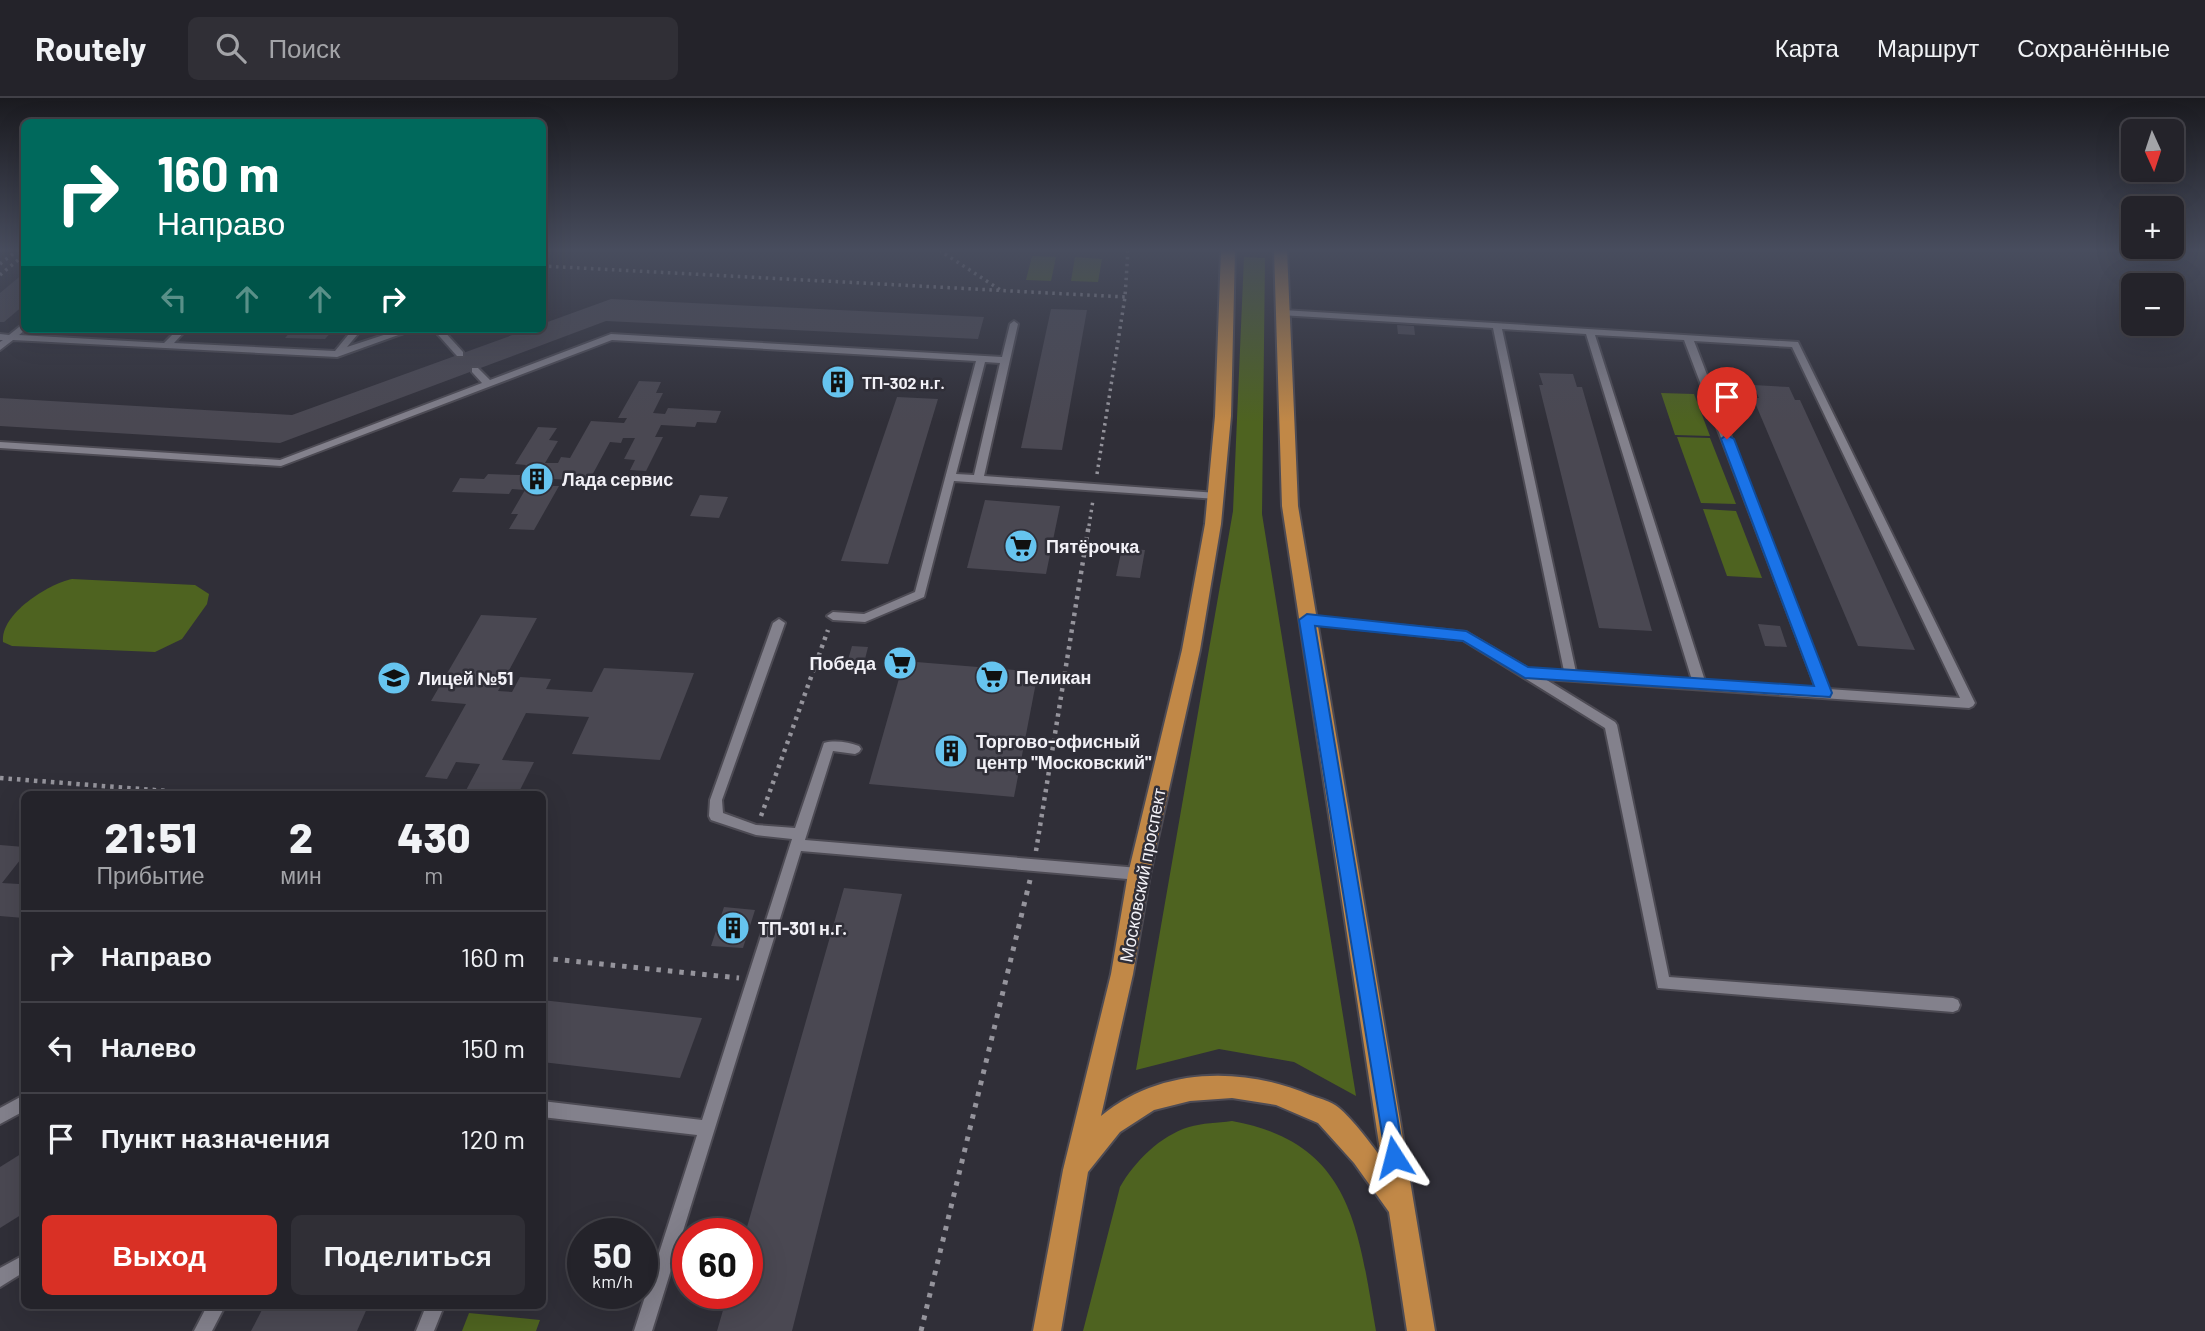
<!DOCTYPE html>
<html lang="ru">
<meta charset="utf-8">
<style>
:root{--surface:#24232a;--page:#302f36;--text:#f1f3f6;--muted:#a3a4a8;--line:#414047;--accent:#d93025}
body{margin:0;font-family:Barlow,sans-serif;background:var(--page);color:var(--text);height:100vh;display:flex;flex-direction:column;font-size:26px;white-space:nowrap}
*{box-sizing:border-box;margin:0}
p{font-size:23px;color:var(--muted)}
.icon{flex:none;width:38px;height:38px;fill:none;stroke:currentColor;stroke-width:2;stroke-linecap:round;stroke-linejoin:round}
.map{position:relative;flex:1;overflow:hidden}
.details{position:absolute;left:21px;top:693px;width:525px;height:518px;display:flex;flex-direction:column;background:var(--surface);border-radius:10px;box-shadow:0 7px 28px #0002,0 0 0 2px var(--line)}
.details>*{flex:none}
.banner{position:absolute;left:21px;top:21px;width:525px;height:214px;border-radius:10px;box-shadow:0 7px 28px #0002,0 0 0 2px var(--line);background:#00695c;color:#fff;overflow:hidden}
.needle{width:46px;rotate:177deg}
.fabs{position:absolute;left:2121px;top:21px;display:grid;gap:14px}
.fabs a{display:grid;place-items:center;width:63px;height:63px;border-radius:10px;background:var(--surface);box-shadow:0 7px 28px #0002,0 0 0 2px var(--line);font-size:35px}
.speed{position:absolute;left:567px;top:1120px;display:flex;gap:14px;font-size:35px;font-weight:700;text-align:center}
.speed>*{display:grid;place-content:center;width:91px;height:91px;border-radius:50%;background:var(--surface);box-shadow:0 7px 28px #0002,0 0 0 2px var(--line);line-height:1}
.speed small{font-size:18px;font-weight:400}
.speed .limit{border:10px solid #d22;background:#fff;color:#111}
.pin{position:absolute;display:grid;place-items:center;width:60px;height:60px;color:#fff;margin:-72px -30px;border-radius:50% 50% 50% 0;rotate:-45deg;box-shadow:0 0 7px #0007}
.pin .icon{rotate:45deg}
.me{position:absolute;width:77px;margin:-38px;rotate:351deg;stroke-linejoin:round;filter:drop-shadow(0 0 5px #0008)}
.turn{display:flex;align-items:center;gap:24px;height:147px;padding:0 21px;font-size:32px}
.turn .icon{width:91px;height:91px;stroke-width:2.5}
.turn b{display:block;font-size:49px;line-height:60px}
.lanes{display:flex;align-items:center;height:66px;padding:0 21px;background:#0003;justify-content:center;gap:35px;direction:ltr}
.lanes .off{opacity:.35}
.eta{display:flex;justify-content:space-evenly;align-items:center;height:119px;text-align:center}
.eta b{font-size:42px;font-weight:800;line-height:49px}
.primary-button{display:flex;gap:14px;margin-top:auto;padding:14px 21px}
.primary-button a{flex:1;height:80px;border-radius:10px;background:var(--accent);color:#fff;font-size:28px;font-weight:800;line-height:80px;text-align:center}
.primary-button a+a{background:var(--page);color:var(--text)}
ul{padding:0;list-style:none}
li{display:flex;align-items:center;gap:21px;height:91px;padding:0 21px;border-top:2px solid var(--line)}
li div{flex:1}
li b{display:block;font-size:26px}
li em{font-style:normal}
header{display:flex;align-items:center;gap:42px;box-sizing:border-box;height:98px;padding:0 35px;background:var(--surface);border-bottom:2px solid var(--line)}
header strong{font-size:33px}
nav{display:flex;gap:38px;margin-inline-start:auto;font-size:24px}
.search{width:490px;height:63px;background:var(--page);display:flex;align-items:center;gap:18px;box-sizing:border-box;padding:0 24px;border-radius:10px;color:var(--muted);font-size:26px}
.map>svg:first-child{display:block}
</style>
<header>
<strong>Routely</strong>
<div class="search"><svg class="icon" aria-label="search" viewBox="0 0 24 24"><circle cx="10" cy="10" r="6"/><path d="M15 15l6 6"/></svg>Поиск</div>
<nav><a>Карта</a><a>Маршрут</a><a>Сохранённые</a></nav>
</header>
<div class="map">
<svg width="2205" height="1233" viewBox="0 0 2205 1233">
<rect width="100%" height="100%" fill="#302f38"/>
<g fill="#4e6320">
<polygon points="1032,158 1056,159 1051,183 1026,182"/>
<polygon points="1075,159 1102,161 1098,184 1071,183"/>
<polygon points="1244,159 1265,160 1262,416 1356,998 1294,964 1219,951 1136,972 1233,413"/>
<polygon points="1661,295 1694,296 1710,338 1675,337"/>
<polygon points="1677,339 1710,340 1736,406 1701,405"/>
<polygon points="1703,411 1736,413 1762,480 1727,478"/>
<path d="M72,481L195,487L209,496L207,506L182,541L155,554L12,548L3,544C0,516 48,486 72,481Z"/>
<path d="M1232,1023C1353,1045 1358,1131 1376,1233H1083L1120,1089C1135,1063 1160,1038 1189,1029C1202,1025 1218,1025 1232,1023Z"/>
<polygon points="469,1215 540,1222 536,1233 462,1233"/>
</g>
<g fill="#4a4852">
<polygon points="24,175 24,207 4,224 0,224 0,195"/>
<polygon points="611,201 984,219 978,241 606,223 280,345 0,328 0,300 292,317 529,231 542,231 542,226"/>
<polygon points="1051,211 1087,212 1062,352 1021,350"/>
<polygon points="1397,227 1414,228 1415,237 1398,236"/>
<polygon points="293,231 334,231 325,241 285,240"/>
<polygon points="1539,275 1573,276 1577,289 1582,289 1652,533 1599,530 1539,287 1543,287"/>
<polygon points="832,277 850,277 845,292 826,292"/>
<polygon points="639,283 661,284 656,295 663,295 653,315 665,316 668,310 721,313 716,325 697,324 695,329 661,327 655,339 663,339 646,373 630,372 635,362 624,361 635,340 623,340 621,345 610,344 589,383 554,381 550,388 559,388 534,432 509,431 518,416 511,416 525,392 512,391 509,396 452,394 460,380 484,381 488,376 520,377 526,367 515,366 538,329 557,330 549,342 558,343 545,365 558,365 561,359 570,360 591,323 624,325 627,320 618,320"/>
<polygon points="1753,287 1789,289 1795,302 1800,302 1915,552 1858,548 1753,300 1759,300"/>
<polygon points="897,299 938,301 888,466 841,463"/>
<polygon points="700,397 728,399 719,420 690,418"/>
<polygon points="985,402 1060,408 1046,476 967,470"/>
<polygon points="1122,450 1145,452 1140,480 1116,478"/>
<polygon points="481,517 537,520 498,593 512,594 520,579 551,581 546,591 592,594 604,570 694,575 660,662 572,656 589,619 526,615 502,662 534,664 518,696 464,696 480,666 456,664 447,681 425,679 466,606 431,603"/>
<polygon points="1758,526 1780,528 1787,549 1765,548"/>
<polygon points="852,548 868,549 862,573 845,572"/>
<polygon points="904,563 1038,574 1014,699 869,686"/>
<polygon points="0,747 24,749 24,757 2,785 19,786 24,779 24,820 0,818"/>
<polygon points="844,790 902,796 792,1233 717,1233 728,1195 747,1195 747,1136 745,1136"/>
<polygon points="724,809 755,812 743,850 711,848"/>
<polygon points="542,902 702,920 680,980 542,964"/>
<polygon points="24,1054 24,1115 0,1130 0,1069"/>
<polygon points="264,1208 368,1208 357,1233 251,1233"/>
</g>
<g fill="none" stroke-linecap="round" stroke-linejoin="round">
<defs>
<g id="service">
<path d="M1283,212L1798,244L1975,605L1973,608L1969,610L1545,581L1615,624L1617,627L1669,879L1953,900L1958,902L1960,907L1958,912L1953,914L1658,890L1605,630L1463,542L1303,525L1301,522L1307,518L1466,534L1529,571L1564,573L1493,230L1280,217V213ZM1502,231L1586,236L1692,582L1576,574ZM1595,237L1684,242L1816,590L1705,583ZM1694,243L1792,249L1960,600L1828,591Z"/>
<path d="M1014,223L1018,226L984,378L1217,395L1222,398L1217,401L954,383L924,499L865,524L833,522L827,518L833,514L864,516L915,494L976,263L612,242L281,368L0,350V344L280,362L482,285L472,274V270H478L490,282L611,236L1002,259L1010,226ZM985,264L1000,265L974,377L956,376Z"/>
<polygon points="24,225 26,231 19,237 164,245 178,231 187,231 174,245 335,253 353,231 362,231 347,249 402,231 415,231 337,259 13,242 0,252 0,244 3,242 0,242 0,236 9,237"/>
<polygon points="433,231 442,231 463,254 463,258 457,258"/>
<path d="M779,521L785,525L722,702L723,715L756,727L795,730L824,645C834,642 849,644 859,648L861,651L859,654L855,656L833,653L805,742L1139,770L1144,772L1146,776L1144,780L1139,782L801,753L652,1233H634L697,1037L542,1019V1003L702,1022L792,741L756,737L711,722L709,718L710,702L773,525Z"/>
<polygon points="24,997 24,1013 0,1026 0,1010"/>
<polygon points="24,1157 24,1174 0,1189 0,1170"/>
<polygon points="207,1208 225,1208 212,1233 194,1233"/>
<polygon points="426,1208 444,1208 434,1233 416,1233"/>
</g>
<path id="primary" d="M1221,152H1235L1231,318L1221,426L1200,552L1150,776L1133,876L1101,1018C1160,969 1242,968 1310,997C1318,1000 1327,1002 1335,1007C1350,1017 1370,1045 1381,1059L1282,408L1274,152H1287L1298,408L1435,1233H1407L1389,1114L1354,1065L1318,1025L1276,1007L1232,1000L1190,1003L1154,1012L1120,1034L1088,1074L1061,1233H1033L1063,1072L1111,876L1128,776L1182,552L1205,426L1215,318Z"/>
</defs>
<use href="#service" stroke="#4d4b54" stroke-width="4"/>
<use href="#primary" stroke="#4d4b54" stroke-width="4"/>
<g stroke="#95949c" stroke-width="3.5" stroke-dasharray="2.5 4.5" stroke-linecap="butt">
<polyline points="939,152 1002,193"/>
<polyline points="0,166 18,152"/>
<polyline points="542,168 1125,199"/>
<polyline points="0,177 24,157"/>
<polyline points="1097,376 1125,199 1128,152"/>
<polyline points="1089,428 1093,402"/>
</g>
<g stroke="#95949c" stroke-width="4.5" stroke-dasharray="3.5 5" stroke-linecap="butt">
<polyline points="0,680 206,696"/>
<polyline points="761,718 828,532"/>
<polyline points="1036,753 1089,426"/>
</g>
<g stroke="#95949c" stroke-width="5" stroke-dasharray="4.5 7" stroke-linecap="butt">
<polyline points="542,860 739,880"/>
<polyline points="921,1233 1030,782"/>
</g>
<use href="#service" fill="#83818c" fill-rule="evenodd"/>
<use href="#primary" fill="#c18847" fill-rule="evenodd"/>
</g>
<linearGradient id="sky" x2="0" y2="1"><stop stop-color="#1a1a1f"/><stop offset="0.47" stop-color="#484d5e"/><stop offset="1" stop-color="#484d5e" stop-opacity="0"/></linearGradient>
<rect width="2205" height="324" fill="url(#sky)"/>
<polygon fill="#1a73e8" stroke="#114b97" stroke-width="2" points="1727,337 1734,341 1832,595 1830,599 1525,580 1463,543 1315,528 1404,1059 1401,1067 1394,1070 1387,1067 1299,522 1307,516 1466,533 1528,569 1814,588 1721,341"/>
<defs>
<symbol id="building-disc" viewBox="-11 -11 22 22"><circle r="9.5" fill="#66c4ef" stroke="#302f38"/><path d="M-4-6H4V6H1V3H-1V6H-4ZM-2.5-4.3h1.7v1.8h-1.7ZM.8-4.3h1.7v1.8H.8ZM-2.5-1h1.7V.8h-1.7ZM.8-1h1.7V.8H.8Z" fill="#111"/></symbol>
<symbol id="supermarket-disc" viewBox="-11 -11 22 22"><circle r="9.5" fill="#66c4ef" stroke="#302f38"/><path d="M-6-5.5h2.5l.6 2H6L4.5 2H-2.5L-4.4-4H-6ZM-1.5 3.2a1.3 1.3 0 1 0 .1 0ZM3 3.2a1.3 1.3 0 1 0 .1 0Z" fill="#111"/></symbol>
<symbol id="school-disc" viewBox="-11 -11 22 22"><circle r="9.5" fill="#66c4ef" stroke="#302f38"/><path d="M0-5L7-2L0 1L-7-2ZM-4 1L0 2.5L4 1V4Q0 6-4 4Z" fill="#111"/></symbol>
</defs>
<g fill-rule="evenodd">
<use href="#building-disc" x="819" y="265" width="38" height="38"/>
<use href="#building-disc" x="518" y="362" width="38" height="38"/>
<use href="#supermarket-disc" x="1002" y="429" width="38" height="38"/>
<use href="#supermarket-disc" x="881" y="546" width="38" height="38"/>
<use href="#supermarket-disc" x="973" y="560" width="38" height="38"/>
<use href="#school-disc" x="375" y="561" width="38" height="38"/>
<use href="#building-disc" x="932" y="634" width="38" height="38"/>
<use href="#building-disc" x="714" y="811" width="38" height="38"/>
</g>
<g text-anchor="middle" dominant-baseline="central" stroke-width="5" stroke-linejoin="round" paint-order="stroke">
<g font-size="16" font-weight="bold" fill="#f2f1f7" stroke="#302f38" text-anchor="start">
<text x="862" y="284">ТП-302 н.г.</text>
</g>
<g font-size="18" font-weight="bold" fill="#f2f1f7" stroke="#302f38" text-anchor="start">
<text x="562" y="381">Лада сервис</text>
<text x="1046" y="448">Пятёрочка</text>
<text x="876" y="565" text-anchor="end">Победа</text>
<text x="1016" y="579">Пеликан</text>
<text x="418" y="580">Лицей №51</text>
<text x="976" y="643">Торгово-офисный<tspan x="976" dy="21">центр "Московский"</tspan></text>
<text x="758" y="830">ТП-301 н.г.</text>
</g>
<g font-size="18" fill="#f2f1f7" stroke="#302f38">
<text transform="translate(1142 777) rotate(-79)">Московский проспект</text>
</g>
</g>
</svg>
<div class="fabs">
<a><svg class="needle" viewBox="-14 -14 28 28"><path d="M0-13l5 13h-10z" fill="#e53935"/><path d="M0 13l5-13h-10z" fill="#a3a4a8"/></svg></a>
<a>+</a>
<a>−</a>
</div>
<div class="speed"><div>50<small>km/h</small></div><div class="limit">60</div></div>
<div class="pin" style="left:1727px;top:341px;background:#d93025"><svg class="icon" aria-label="arrive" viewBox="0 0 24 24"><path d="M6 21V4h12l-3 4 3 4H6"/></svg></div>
<svg class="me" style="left:1394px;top:1059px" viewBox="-20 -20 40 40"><path d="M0-17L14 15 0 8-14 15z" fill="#1a73e8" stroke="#fff" stroke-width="4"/></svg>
<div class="banner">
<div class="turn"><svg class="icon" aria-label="right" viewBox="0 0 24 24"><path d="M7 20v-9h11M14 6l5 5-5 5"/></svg><div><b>160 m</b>Направо</div></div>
<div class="lanes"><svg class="icon off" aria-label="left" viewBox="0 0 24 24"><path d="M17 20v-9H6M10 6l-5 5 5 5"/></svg><svg class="icon off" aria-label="ahead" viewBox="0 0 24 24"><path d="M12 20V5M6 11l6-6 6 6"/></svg><svg class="icon off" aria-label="ahead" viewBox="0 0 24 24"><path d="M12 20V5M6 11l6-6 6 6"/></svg><svg class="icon" aria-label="right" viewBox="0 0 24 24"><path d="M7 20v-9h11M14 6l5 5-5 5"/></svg></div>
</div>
<section class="details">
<div class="eta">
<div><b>21:51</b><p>Прибытие</p></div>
<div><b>2</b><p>мин</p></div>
<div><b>430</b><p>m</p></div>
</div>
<ul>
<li><svg class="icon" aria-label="right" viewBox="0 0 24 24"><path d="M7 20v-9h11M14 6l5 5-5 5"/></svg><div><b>Направо</b></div><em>160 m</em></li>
<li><svg class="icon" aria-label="left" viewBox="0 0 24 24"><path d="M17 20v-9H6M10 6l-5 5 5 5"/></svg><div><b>Налево</b></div><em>150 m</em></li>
<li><svg class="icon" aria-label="arrive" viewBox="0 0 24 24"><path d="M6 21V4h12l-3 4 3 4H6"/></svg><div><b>Пункт назначения</b></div><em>120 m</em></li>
</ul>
<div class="primary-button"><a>Выход</a><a>Поделиться</a></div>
</section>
</div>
